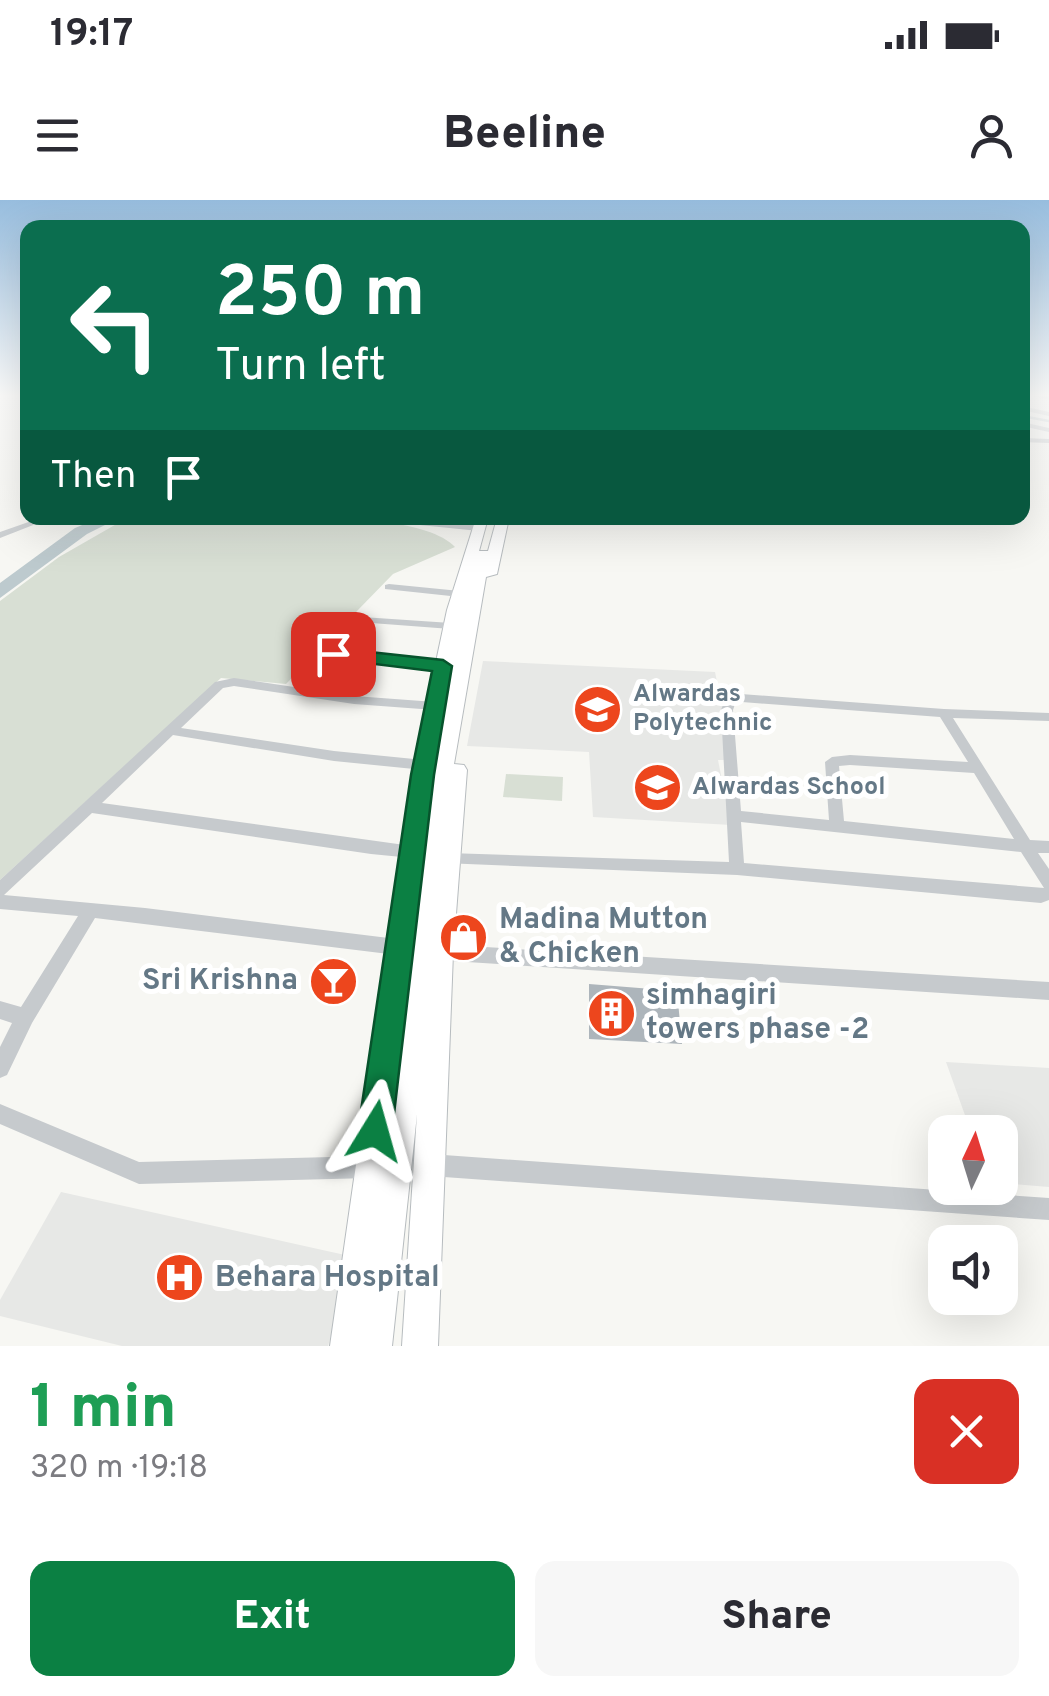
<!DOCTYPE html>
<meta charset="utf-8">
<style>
:root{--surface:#fff;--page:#f7f7f7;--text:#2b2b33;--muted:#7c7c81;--accent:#0b8043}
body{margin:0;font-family:Overpass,sans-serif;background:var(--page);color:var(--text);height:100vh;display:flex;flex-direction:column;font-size:38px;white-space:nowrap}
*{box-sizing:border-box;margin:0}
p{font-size:32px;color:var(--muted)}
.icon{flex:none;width:55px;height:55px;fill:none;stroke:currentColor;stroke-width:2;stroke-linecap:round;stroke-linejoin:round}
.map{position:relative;height:1146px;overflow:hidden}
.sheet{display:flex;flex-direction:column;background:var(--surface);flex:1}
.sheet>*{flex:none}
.hud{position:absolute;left:20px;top:20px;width:1010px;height:305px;border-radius:20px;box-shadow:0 10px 40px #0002;background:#0b6e4f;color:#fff;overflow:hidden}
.needle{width:65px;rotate:4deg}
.controls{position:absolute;left:928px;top:915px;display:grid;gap:20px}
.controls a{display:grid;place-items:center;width:90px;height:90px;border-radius:20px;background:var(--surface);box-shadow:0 10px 40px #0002;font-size:50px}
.pin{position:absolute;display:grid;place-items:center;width:85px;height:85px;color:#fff;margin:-42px;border-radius:20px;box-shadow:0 5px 15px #0006}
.me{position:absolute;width:110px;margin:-55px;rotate:8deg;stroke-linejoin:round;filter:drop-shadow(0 0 8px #0008)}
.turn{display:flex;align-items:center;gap:35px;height:210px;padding:0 30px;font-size:45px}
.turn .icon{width:130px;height:130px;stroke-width:2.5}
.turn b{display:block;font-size:70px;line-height:85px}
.then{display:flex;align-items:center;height:95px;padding:0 30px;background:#0003;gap:20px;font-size:38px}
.round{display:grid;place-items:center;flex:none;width:105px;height:105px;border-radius:20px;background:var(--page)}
.headline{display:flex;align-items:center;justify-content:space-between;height:170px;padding:0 30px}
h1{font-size:60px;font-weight:800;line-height:75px;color:#1e9e55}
.primary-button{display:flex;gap:20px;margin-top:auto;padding:20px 30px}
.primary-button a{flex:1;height:115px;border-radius:20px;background:var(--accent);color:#fff;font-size:40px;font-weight:800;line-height:115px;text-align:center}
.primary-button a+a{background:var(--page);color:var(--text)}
.status{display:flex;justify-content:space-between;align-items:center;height:70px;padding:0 50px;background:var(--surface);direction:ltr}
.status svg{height:28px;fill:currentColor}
header{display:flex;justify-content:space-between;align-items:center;height:130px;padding:0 30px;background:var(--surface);font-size:45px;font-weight:800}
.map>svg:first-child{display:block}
</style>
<div class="status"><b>19:17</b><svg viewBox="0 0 49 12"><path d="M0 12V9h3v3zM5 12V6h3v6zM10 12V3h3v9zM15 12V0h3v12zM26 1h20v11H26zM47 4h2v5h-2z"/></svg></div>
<header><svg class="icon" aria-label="menu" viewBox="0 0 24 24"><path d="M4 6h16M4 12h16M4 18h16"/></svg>Beeline<svg class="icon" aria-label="person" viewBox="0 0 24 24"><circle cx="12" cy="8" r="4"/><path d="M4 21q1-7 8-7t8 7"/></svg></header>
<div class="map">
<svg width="1049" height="1146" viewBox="0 0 1049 1146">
<rect width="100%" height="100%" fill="#f7f7f3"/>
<g fill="#e7e8e6">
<polygon points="483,461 715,472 733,560 718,560 731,625 593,617 589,552 467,546"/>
<polygon points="946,862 1049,868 1049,987 1000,983 1000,932 971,932"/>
<polygon points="61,992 354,1057 328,1146 122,1146 0,1116 0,1100"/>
</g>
<g fill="#d8dfd4">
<path d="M127,318C194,318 414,302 455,347L393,374L286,484L221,478L0,680V401L59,357Z"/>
<polygon points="506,574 563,577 562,601 503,597"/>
</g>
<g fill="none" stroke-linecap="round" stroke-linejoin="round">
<g stroke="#bdcace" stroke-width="2.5">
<polyline points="1025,195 1029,195"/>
<polyline points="1022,216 1049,221"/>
</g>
<polygon fill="#bdcace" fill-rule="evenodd" points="99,318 119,318 87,334 0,398 0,383 75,328"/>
</g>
<polygon fill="#adb5bb" points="589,784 677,791 682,844 589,839"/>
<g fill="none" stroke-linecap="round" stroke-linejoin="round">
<defs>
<polygon id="primary" points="476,318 488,318 479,351 488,351 497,318 509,318 497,374 486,377 454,564 464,565 467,570 453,753 438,1146 402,1146 417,914 392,1146 330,1146 412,575 447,410"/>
</defs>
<use href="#primary" stroke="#b7bcbf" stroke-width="2"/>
<g fill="#c6cacd" fill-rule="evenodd">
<polygon points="1032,195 1049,196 1049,200 1033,196"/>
<polygon points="1022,206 1049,212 1049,216 1022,210"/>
<polygon points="1022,222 1049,228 1049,232 1022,226"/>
<polygon points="1022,238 1049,239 1049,243 1022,242"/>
<polygon points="40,318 51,318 0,338 0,332"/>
<polygon points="376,318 401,318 479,325 483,328 479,331 380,321"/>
<polygon points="389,384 460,391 465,394 460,397 385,389 385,385"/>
<polygon points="362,417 451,423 456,426 451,429 358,422 358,418"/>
<polygon points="333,451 443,462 449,466 443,470 329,456 327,454"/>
<polygon points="234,478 354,496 435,502 441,506 435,510 354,504 234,486 223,488 181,528 334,551 424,560 431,565 424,570 334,561 173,535 102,603 412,646 417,648 420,652 417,656 412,658 371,654 92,613 4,695 145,708 405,740 411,742 414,748 411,754 405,756 95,718 32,823 7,875 0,878 0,847 12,823 0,819 0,801 21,807 78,716 0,709 0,680 215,482"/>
<path d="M741,494L944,509L1049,513V521L953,518L1030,640L1049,641V653H1038L1049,669V700L1041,703L737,675L443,663L440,659L443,655L448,653L729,662L721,510L725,499ZM742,502L940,517L968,562L850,555L832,557L825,562L829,620L741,611L733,510L735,504ZM850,565L974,573L1014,639L844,621L839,566ZM741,622L1021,652L1044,688L744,663Z"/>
<polygon points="436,744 1049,782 1049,800 436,760 430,758 427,752 430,746"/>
<polygon points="0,904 139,962 370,956 378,959 381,967 378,975 370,978 139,984 0,924"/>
<polygon points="430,954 1049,998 1049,1020 430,976 422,973 419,965 422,957"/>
</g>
<use href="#primary" fill="#fff" fill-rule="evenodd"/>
</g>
<linearGradient id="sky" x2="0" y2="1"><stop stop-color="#97bdde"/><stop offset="0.55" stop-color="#fbfbfa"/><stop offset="1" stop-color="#fbfbfa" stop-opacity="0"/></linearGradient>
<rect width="1049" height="355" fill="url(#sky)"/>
<polygon fill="#0b8043" stroke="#07532c" stroke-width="2.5" points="333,448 443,460 452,466 434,575 392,931 387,943 375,948 363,943 358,931 411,575 432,471 326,458 326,450"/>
<defs>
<symbol id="university-disc" viewBox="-11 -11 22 22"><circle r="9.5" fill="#ed461d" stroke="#fff"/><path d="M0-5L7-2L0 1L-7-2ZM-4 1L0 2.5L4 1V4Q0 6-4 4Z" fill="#fff"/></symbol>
<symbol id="school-disc" viewBox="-11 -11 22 22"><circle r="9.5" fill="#ed461d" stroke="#fff"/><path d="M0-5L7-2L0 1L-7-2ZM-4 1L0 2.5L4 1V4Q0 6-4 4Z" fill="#fff"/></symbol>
<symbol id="shop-disc" viewBox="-11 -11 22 22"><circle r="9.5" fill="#ed461d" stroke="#fff"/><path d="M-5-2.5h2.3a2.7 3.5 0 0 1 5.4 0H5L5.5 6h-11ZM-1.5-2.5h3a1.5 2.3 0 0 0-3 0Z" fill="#fff"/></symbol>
<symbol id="bar-disc" viewBox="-11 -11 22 22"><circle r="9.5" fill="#ed461d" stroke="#fff"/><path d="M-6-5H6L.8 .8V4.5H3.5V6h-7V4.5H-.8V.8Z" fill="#fff"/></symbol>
<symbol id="building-disc" viewBox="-11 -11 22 22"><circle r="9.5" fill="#ed461d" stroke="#fff"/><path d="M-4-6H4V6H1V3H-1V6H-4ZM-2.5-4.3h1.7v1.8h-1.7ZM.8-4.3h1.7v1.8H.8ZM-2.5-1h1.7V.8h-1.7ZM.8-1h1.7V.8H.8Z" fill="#fff"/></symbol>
<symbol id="hospital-disc" viewBox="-11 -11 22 22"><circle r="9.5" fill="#ed461d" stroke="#fff"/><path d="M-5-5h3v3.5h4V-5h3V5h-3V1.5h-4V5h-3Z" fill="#fff"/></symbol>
</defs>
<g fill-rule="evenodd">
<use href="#university-disc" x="570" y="482" width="55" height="55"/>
<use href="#school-disc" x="630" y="560" width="55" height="55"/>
<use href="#shop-disc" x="436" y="710" width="55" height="55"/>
<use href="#bar-disc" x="306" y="754" width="55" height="55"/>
<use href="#building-disc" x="584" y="786" width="55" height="55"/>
<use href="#hospital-disc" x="152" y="1050" width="55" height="55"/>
</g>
<g text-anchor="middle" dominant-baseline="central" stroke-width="10" stroke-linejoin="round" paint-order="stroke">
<g font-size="25" font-weight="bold" fill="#647886" stroke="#fff" text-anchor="start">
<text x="633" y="495">Alwardas<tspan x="633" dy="29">Polytechnic</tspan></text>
<text x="692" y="588">Alwardas School</text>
</g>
<g font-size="30" font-weight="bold" fill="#647886" stroke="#fff" text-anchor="start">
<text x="499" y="720">Madina Mutton<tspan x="499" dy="34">&amp; Chicken</tspan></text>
<text x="298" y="781" text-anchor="end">Sri Krishna</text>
<text x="646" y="796">simhagiri<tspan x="646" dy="34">towers phase -2</tspan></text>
<text x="215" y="1078">Behara Hospital</text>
</g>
</g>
</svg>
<div class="controls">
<a><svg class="needle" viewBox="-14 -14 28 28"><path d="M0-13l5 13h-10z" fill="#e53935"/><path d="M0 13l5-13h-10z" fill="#7c7c81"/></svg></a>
<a><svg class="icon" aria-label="sound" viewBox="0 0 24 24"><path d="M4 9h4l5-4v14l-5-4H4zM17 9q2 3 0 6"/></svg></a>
</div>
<div class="pin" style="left:333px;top:454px;background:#d93025"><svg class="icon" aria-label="arrive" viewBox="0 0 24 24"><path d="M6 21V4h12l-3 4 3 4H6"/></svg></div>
<svg class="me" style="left:375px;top:931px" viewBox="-20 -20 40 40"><path d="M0-17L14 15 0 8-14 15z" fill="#0b8043" stroke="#fff" stroke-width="4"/></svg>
<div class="hud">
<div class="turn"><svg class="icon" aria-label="left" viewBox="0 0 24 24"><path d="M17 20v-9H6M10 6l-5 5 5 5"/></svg><div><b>250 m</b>Turn left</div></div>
<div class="then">Then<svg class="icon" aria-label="arrive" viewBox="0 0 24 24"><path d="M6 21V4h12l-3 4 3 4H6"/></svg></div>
</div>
</div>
<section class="sheet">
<div class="headline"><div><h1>1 min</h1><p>320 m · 19:18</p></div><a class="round" style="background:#d93025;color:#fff"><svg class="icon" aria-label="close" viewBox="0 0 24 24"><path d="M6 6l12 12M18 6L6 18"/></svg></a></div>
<div class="primary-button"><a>Exit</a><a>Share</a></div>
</section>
